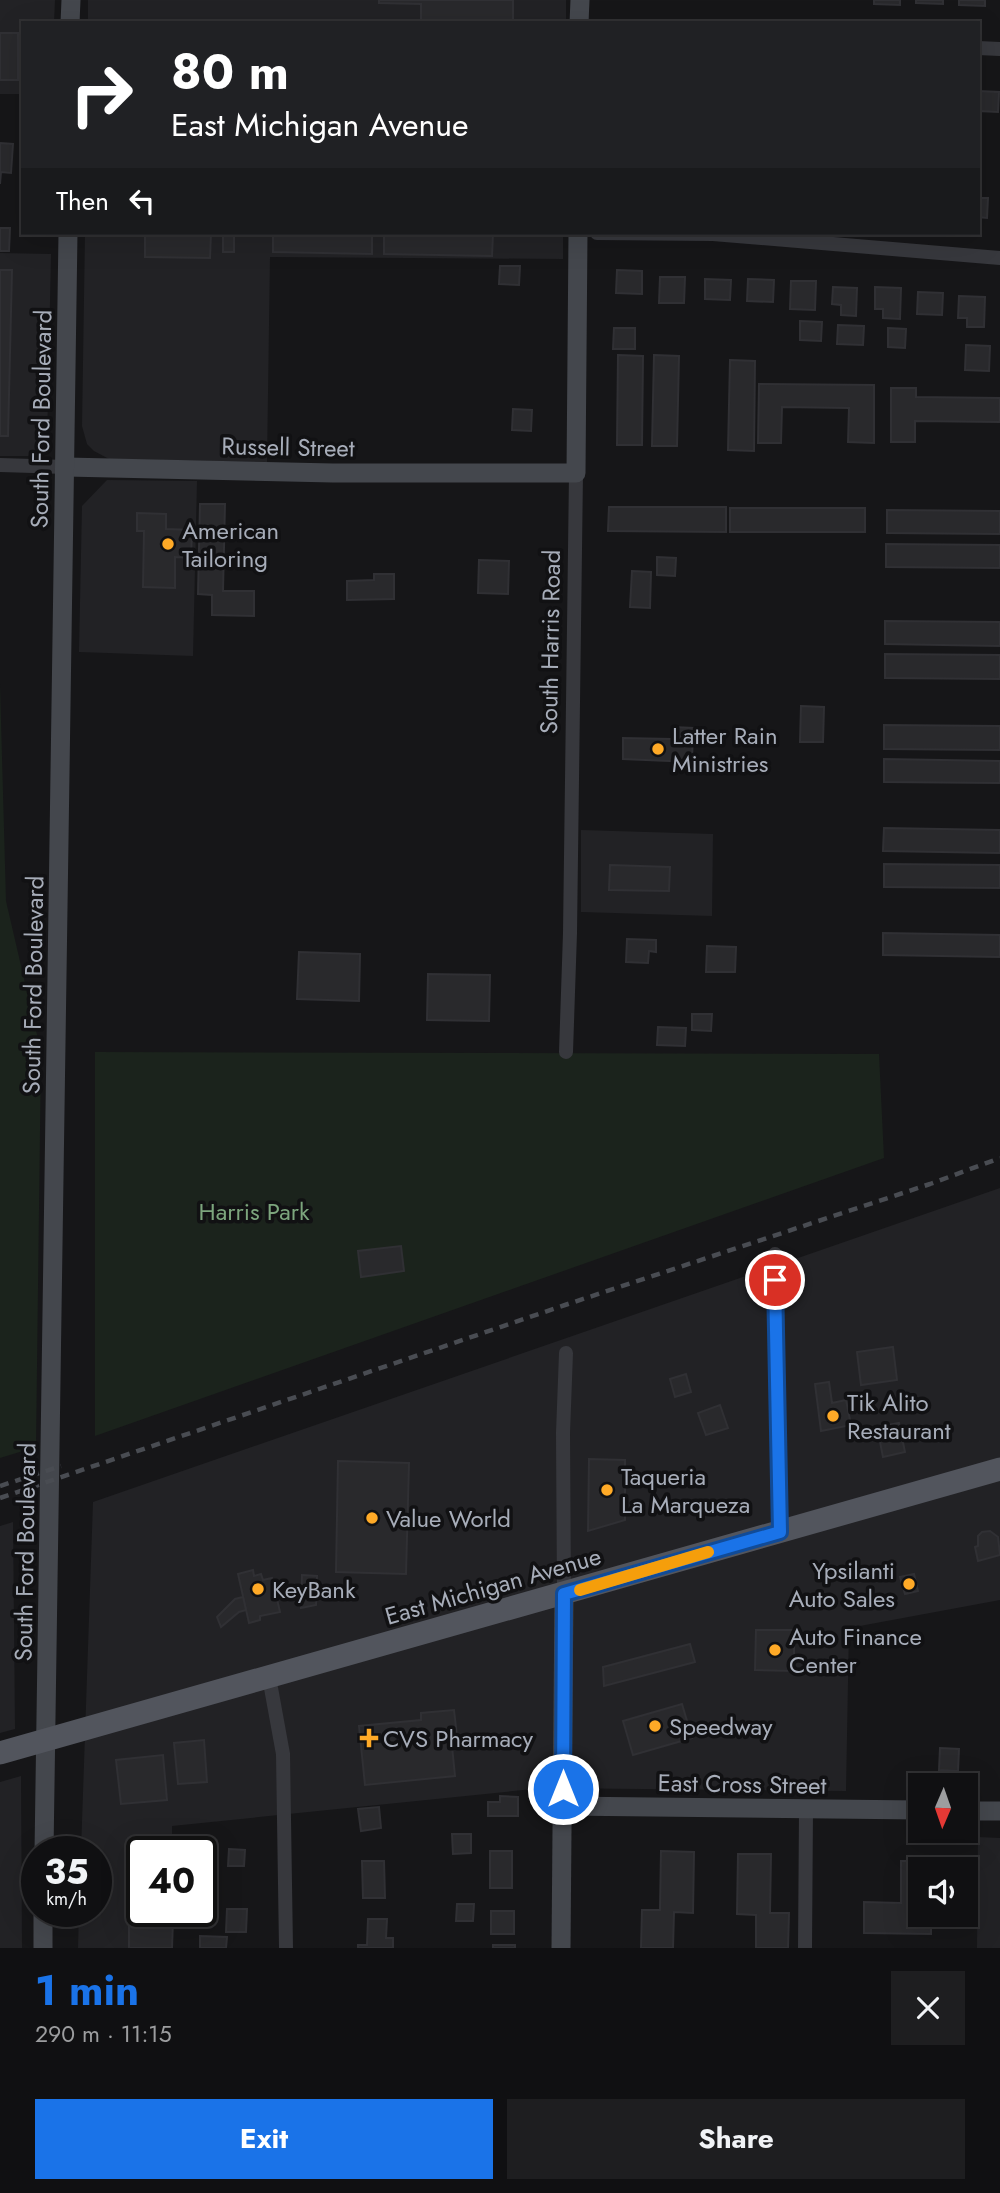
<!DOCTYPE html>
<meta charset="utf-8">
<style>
:root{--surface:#101012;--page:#1e1e20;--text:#f1f3f6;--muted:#9c9d9f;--line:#303032;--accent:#1a73e8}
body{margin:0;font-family:Jost,sans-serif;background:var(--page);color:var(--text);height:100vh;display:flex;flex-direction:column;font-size:26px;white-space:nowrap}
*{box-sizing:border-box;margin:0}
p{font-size:23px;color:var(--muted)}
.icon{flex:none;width:38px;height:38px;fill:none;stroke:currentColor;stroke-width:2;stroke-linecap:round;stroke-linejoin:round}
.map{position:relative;height:1948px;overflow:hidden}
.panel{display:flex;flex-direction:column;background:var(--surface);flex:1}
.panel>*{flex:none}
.guide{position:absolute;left:21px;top:21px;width:959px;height:214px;border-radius:0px;box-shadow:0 7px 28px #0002,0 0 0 2px var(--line);background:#202124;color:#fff;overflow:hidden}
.needle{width:46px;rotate:182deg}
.controls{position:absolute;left:908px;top:1773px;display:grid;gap:14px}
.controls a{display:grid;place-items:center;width:70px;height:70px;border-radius:0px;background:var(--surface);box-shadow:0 7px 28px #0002,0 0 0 2px var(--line);font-size:35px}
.speed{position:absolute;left:21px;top:1836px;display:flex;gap:14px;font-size:35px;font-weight:700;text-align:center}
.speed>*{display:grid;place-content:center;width:91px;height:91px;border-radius:50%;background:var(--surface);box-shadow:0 7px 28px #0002,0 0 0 2px var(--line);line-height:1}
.speed small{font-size:18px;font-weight:400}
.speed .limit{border:4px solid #111;border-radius:10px;background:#fff;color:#111}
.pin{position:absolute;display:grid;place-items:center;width:60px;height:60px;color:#fff;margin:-30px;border:4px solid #fff;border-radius:50%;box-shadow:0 2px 7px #0007}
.me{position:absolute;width:77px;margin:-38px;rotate:0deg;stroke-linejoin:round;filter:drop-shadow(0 0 5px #0008)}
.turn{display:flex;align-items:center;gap:24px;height:147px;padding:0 35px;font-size:32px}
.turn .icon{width:91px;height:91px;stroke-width:2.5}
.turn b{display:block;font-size:49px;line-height:60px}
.then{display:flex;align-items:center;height:66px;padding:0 35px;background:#0003;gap:14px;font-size:26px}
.round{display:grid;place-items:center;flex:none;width:74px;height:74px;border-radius:0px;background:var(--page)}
.summary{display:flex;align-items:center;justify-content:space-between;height:119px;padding:0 35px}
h1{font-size:42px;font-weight:700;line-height:52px;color:var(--accent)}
.action{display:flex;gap:14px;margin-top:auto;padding:14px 35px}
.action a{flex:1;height:80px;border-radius:0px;background:var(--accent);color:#fff;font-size:28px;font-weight:700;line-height:80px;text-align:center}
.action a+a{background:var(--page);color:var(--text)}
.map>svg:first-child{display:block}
</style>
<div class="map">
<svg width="1000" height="1948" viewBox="0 0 1000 1948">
<rect width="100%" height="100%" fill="#161618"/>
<g fill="#222225">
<polygon points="0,0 55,0 54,23 23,23 23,94 0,94"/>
<rect x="88" y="0" width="478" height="23"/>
<polygon points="85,233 563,233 563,259 270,257 267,462 109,459 94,451 87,444 82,426"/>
<polygon points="0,253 51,254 47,442 41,451 28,456 0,456"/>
<polygon points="107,480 197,481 193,656 79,652 82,506"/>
<polygon points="581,830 713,834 712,916 581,912"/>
<polygon points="1000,1188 1000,1600 849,1628 846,1791 543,1788 172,1826 172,1851 142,1852 142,1911 171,1911 171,1948 78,1948 79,1911 96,1911 96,1852 81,1851 93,1502"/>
<polygon points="13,1522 15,1729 0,1733 0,1526"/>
<polygon points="21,1776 22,1948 0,1948 0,1782"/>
<polygon points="978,1837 1000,1838 1000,1948 977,1948"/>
</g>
<g fill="#1b231c">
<polygon points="0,684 6,901 41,1052 36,1447 0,1458"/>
<polygon points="95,1052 879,1054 884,1158 95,1436"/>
</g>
<g fill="#29292c" stroke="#303034" stroke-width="2">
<polygon points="379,0 513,0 513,22 421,21 421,4 379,3"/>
<polygon points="874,0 900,0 900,5 874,4"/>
<polygon points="916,0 943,0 943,4 916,3"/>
<polygon points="959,0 985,0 985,6 959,5"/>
<rect x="0" y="33" width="18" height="47"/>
<polygon points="978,91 999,92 998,112 978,111"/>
<polygon points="0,143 13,144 11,173 1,172 0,184"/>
<polygon points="978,198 988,198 987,218 978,217"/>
<polygon points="0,228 10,228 9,251 0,251"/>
<polygon points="145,233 211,233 210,258 145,257"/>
<polygon points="273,233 372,233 372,254 273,252"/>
<polygon points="384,233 493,233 492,256 384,254"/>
<rect x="223" y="235" width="11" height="17"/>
<polygon points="500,266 520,266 519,285 499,284"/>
<polygon points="0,270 12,270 8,436 0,436"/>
<polygon points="617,270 642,271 642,294 616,293"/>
<polygon points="660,277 685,277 684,303 659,303"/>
<polygon points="705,279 731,280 730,300 705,299"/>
<polygon points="748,279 774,280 773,302 747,301"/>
<polygon points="791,281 816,281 815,310 790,309"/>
<polygon points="833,287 857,288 856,316 841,315 841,305 832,304"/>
<polygon points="875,287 901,288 900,319 883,318 883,309 875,309"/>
<polygon points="918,292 943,293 942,315 917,314"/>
<polygon points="959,296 985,297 984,327 967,327 967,318 958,318"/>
<polygon points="800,321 822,322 821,341 800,340"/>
<polygon points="838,325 864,326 863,345 837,344"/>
<polygon points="614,328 635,328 635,349 613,349"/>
<polygon points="888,328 906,329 905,348 888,347"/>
<polygon points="966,345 990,346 989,371 965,370"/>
<polygon points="618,355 643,356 642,445 617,445"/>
<polygon points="654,355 679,356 677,446 652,446"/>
<polygon points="730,360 755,361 754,451 728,450"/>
<polygon points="759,384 874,385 874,443 848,442 849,408 782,407 781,443 758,443"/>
<polygon points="891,388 916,388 916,397 1000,398 1000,422 915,421 915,442 891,442"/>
<polygon points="513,409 532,410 531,431 512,430"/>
<polygon points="200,504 225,504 223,591 254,591 254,616 212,615 212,595 198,594"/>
<polygon points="609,507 726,507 726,532 608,531"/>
<rect x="730" y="508" width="135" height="24"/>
<polygon points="887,510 1000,511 1000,534 887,533"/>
<polygon points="137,513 166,514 166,529 192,530 191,558 175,557 175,588 143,587 144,531 137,531"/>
<polygon points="886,544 1000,545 1000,568 886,567"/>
<polygon points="657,557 676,558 675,576 657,575"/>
<polygon points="479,560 509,561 508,594 478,593"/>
<polygon points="632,571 651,572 650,608 630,607"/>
<polygon points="374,574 394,574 394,599 347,600 347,581 374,580"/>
<polygon points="885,621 1000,622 1000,646 885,644"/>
<polygon points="885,654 1000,655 1000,679 885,678"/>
<polygon points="801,706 824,707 823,742 800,742"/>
<polygon points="884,725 1000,726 1000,750 884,749"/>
<polygon points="673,727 693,728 692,762 623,759 623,738 672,739"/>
<polygon points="884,759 1000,761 1000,783 884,782"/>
<polygon points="884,828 1000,830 1000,853 883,851"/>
<polygon points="884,864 1000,865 1000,888 884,887"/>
<polygon points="610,865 670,867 669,891 609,890"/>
<polygon points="883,933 1000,935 1000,957 883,955"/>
<polygon points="627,939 656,940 656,952 649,951 648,963 626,962"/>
<polygon points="707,946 736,947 735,972 706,972"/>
<polygon points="299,952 360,954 359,1001 297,999"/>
<polygon points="428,974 490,975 489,1021 427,1020"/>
<polygon points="692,1014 712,1014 711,1031 692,1030"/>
<polygon points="658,1027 686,1028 685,1046 657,1045"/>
<polygon points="401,1246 404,1271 361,1277 358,1251"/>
<polygon points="893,1347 897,1380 861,1385 857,1352"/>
<polygon points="686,1374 691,1392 675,1397 670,1379"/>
<polygon points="829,1382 832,1403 846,1400 851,1425 821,1431 815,1384"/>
<polygon points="720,1405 728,1428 706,1435 698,1413"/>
<polygon points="899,1423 905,1452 883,1457 877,1427"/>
<polygon points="589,1459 625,1460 625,1520 588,1531"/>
<polygon points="338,1461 409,1463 406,1574 336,1572"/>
<polygon points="990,1531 998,1537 1000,1555 978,1561 975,1547 978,1546 978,1536 982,1532"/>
<polygon points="253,1570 254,1576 261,1574 263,1580 272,1578 280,1612 260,1616 260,1620 249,1623 238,1574"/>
<polygon points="914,1574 918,1591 905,1594 900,1577"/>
<polygon points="302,1575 317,1576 316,1605 301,1608"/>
<polygon points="243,1597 246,1610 239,1612 221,1627 217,1617 235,1599"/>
<polygon points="756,1630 794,1630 794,1671 755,1670"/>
<polygon points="690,1644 695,1662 604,1686 603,1667"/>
<polygon points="682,1704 692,1738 633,1755 623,1721"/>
<polygon points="454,1710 458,1745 452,1746 455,1776 365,1785 359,1726 421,1720 421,1713"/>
<polygon points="204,1740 207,1782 178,1784 174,1743"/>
<polygon points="940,1748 959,1749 958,1771 939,1770"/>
<polygon points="163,1755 167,1800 121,1804 116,1760"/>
<polygon points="500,1796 518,1797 518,1816 488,1816 488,1802 500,1802"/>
<polygon points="379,1807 381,1828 361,1831 358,1809"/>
<polygon points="452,1834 471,1834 471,1853 453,1854"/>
<polygon points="229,1849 245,1850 244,1866 228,1866"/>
<polygon points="140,1850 171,1850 171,1852 142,1852 142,1881"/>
<rect x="490" y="1851" width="22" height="37"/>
<polygon points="661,1851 694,1852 693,1913 674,1912 673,1948 641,1948 642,1910 660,1910"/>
<polygon points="738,1854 771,1854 770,1913 789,1913 788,1948 756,1948 756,1915 737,1914"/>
<polygon points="362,1861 384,1861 385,1898 363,1898"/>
<polygon points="901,1861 932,1861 932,1869 920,1869 920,1914 931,1914 931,1934 864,1933 864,1902 901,1903"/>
<polygon points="457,1904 474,1904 473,1921 456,1921"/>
<polygon points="227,1909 247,1909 246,1932 226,1932"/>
<rect x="491" y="1911" width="23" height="23"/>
<polygon points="149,1919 173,1920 172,1948 129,1948 129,1924 149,1924"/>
<polygon points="368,1919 387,1919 386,1938 393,1938 393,1948 358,1948 358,1945 367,1945"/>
<polygon points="200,1936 227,1937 226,1948 200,1948"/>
<rect x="493" y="1945" width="22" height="3"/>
</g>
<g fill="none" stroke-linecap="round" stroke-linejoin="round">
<g stroke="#37383d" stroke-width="14">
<polyline points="978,48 1000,49"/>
<polyline points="597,233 713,234 1000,258"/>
<polyline points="0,465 66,467"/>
<polyline points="566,1052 570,933 576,473"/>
<polyline points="775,1254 780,1532"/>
<polyline points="564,1594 563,1433 566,1353"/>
<polyline points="269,1677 283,1754 286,1948"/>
<polyline points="805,1948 806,1810"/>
</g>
<g stroke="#44474d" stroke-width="19">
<polyline points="70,23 71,0"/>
<polyline points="579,23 580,0"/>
<polyline points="66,467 333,473 576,473 578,233"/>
<polyline points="563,1806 920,1810"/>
<polyline points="966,1811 1000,1811"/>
<polyline points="44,1852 68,233"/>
<polyline points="43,1948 43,1911"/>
<polyline points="561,1948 564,1594"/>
</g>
<polyline stroke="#52555d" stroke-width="23" points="0,1753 1000,1469"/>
<g stroke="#494c52" stroke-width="4.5" stroke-dasharray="9 7" stroke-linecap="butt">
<polyline points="0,1486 61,1466"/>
<polyline points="0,1498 565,1305 930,1184 1000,1158"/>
</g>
</g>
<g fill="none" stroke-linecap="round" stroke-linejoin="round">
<defs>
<polyline id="route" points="563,1789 564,1594 780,1532 775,1280"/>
</defs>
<use href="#route" stroke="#114b97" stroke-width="18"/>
<use href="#route" stroke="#1a73e8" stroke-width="12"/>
<polyline stroke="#f59e0b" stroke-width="12" points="580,1590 708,1552"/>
</g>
<g fill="#ffaa27" stroke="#111113" stroke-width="2.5">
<circle cx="168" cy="544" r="7"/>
<circle cx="658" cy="749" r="7"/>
<circle cx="833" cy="1416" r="7"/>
<circle cx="607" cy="1490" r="7"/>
<circle cx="372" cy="1518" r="7"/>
<circle cx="909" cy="1584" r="7"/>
<circle cx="258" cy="1589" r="7"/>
<circle cx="775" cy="1650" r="7"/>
<circle cx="655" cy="1726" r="7"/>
<path d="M365.5 1727.5h7v7h7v7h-7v7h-7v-7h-7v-7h7z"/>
</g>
<g text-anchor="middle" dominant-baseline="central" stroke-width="7" stroke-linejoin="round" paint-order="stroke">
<g font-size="24" fill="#a7adb9" stroke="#111113">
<text transform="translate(41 419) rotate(-89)">South Ford Boulevard</text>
<text transform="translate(288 447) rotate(1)">Russell Street</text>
<text transform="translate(550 642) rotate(-89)">South Harris Road</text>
<text transform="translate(33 985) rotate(-89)">South Ford Boulevard</text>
<text transform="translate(25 1552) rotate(-89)">South Ford Boulevard</text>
<text transform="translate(493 1586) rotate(-16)">East Michigan Avenue</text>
<text transform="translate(742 1784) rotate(1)">East Cross Street</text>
</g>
<g font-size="24" fill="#a7adb9" stroke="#111113" text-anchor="start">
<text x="182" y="530">American<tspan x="182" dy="28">Tailoring</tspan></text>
<text x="672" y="735">Latter Rain<tspan x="672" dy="28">Ministries</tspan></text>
<text x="847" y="1402">Tik Alito<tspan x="847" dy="28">Restaurant</tspan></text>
<text x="621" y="1476">Taqueria<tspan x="621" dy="28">La Marqueza</tspan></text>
<text x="386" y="1518">Value World</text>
<text x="895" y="1570" text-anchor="end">Ypsilanti<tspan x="895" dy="28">Auto Sales</tspan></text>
<text x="272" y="1589">KeyBank</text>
<text x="789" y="1636">Auto Finance<tspan x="789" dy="28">Center</tspan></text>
<text x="669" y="1726">Speedway</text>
<text x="383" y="1738">CVS Pharmacy</text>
</g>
<g font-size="24" fill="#7ca57d" stroke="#111113">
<text x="254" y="1211">Harris Park</text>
</g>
</g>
</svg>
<div class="controls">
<a><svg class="needle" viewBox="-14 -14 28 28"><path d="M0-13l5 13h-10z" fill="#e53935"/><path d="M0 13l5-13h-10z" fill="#9c9d9f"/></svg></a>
<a><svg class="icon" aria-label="sound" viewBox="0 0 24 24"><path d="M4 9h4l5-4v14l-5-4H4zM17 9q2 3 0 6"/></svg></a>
</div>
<div class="speed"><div>35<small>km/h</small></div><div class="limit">40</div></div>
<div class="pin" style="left:775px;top:1280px;background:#d93025"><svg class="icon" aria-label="arrive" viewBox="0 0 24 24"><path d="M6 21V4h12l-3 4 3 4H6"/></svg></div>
<svg class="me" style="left:563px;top:1789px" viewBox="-20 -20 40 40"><circle r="17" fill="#1a73e8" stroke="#fff" stroke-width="3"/><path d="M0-11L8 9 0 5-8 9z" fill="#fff"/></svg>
<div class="guide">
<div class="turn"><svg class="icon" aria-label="right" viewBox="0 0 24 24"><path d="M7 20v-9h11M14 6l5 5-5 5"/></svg><div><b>80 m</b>East Michigan Avenue</div></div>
<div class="then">Then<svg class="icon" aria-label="left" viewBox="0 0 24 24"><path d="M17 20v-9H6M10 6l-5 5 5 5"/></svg></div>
</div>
</div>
<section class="panel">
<div class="summary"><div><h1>1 min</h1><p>290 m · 11:15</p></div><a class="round"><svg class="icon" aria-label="close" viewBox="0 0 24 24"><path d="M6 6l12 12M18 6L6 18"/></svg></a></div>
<div class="action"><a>Exit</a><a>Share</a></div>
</section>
